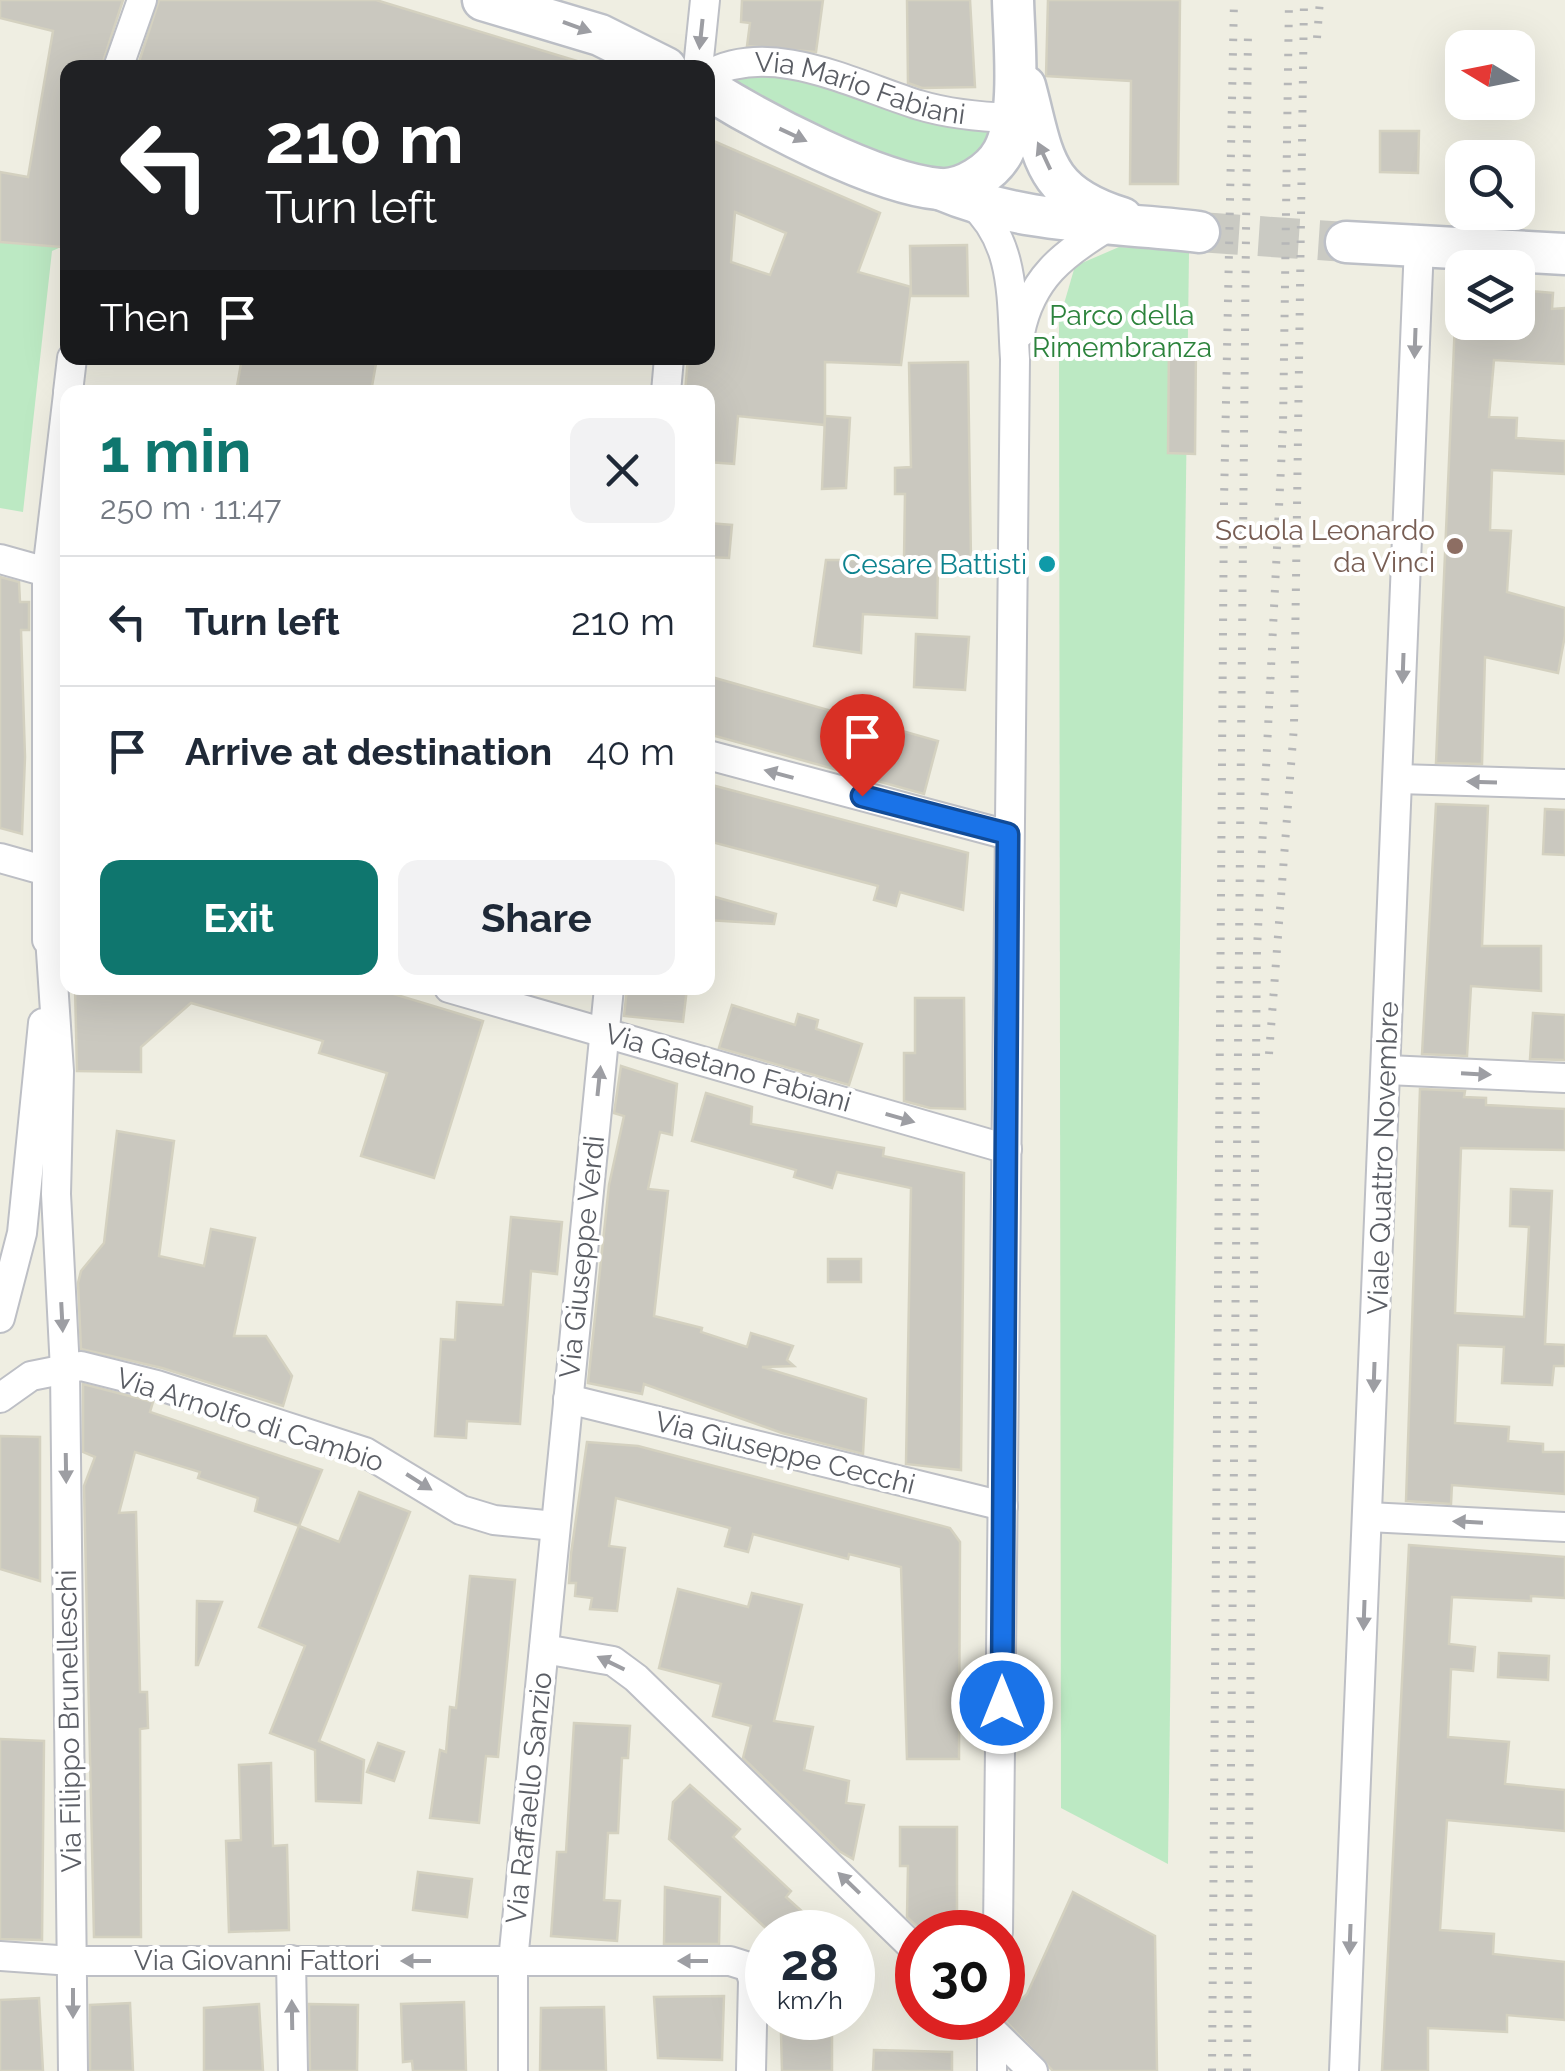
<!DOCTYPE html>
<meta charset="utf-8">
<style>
:root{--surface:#fff;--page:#f2f2f3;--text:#1f2937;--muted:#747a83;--line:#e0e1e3;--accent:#0f766e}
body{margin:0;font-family:Raleway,sans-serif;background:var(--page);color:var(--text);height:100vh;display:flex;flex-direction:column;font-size:38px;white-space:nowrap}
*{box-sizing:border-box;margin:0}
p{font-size:32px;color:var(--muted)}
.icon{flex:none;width:55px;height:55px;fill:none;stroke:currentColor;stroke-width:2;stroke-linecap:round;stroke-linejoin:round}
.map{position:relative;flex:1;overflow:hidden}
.sheet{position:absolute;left:60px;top:385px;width:655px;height:610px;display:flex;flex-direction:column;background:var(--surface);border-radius:20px;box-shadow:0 10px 40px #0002}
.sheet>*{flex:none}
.top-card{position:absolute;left:60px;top:60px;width:655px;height:305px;border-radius:20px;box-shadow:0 10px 40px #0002;background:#202124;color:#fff;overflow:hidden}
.needle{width:65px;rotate:280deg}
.fabs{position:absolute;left:1445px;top:30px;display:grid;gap:20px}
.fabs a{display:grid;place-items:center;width:90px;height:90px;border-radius:20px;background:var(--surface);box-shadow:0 10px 40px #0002;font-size:50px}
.speed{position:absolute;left:745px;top:1910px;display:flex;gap:20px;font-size:50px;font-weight:700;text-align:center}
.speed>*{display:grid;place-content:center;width:130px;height:130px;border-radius:50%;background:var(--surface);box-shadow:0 10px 40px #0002;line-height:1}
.speed small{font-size:25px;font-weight:400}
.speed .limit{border:15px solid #d22;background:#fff;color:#111}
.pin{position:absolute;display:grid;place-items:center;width:85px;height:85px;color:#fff;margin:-102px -42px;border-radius:50% 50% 50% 0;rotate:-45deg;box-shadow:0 0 10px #0007}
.pin .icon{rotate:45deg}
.me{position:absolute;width:110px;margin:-55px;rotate:0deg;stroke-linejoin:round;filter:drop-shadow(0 0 8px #0008)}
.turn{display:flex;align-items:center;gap:35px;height:210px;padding:0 40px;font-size:45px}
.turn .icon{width:130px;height:130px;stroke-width:2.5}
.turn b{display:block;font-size:70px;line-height:85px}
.then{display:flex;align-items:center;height:95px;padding:0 40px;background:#0003;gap:20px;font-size:38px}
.round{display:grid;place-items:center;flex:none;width:105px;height:105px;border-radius:20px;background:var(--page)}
.summary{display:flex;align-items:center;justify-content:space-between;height:170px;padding:0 40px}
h1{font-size:60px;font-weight:700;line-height:75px;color:var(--accent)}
.button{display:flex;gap:20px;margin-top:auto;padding:20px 40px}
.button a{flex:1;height:115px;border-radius:20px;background:var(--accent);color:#fff;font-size:40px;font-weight:700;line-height:115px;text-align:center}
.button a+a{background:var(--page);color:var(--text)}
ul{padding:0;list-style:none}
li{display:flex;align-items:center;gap:30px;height:130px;padding:0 40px;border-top:2px solid var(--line)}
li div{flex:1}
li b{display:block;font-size:38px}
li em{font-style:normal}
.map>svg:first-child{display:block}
</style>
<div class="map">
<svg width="1565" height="2071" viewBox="0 0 1565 2071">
<rect width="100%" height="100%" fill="#efeee2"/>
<g fill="#bce9c3">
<polygon points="746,63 1012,118 971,182 849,162 716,71"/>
<polygon points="0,242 61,247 52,251 23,512 0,508"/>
<polygon points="1119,247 1189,252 1168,1864 1061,1808 1059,321 1075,266"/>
</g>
<g fill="#cac8bf" stroke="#d4d1c0" stroke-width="2.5" fill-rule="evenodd">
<polygon points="0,0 123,0 101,68 68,68 68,211 61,247 0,242 0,172 28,177 53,31 0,18"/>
<polygon points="159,0 376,0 580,62 579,68 137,68"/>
<polygon points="742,0 823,0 816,52 747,46 750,23 741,22"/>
<polygon points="907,0 970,0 975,87 922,88 908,83"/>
<polygon points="1048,0 1180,0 1178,184 1130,184 1131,81 1046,76"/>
<polygon points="1380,131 1419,131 1418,173 1380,172"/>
<path d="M709,139L880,213L858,272L911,287L901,365L825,362V425L738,416L734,464L708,462V392H685L688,358H708ZM735,212L786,233L770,275L731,262Z"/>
<polygon points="967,245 968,296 911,296 910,246"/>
<polygon points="1518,290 1553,293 1552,309 1565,308 1565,364 1494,360 1489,417 1517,418 1516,438 1565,441 1565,474 1492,470 1490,530 1511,531 1507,592 1565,608 1565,635 1558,673 1485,657 1482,764 1436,763 1455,322 1518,322"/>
<polygon points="1169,343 1196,344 1195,454 1168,453"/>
<polygon points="242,358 377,358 371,392 236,392"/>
<polygon points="968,362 971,562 938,561 937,618 863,614 861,653 814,646 826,560 904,560 905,494 895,494 895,468 911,467 909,363"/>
<polygon points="825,416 850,418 846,488 822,489"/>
<polygon points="708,523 732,525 729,558 708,557"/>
<polygon points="0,577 19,582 20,602 29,602 29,630 21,630 25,757 22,834 0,828"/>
<polygon points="916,634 969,637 965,690 914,687"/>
<polygon points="708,676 938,741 924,794 708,734"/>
<polygon points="708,784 968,853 963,910 900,892 896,906 874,900 878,886 708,841"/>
<polygon points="1436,804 1488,806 1482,946 1541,946 1541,991 1471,986 1467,1056 1422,1054"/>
<polygon points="1545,809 1565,810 1565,855 1543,854"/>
<polygon points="708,895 776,914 774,924 708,920"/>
<polygon points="75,988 374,988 483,1021 434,1178 361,1156 387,1073 319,1053 323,1041 191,1003 141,1047 141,1072 77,1071"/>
<polygon points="627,988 687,988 683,1022 624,1016"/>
<polygon points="915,998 964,998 965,1109 930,1108 904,1101 904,1053 915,1053"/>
<polygon points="732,1005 795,1025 798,1014 818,1020 816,1029 862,1044 849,1085 719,1048"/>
<polygon points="1533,1013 1565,1015 1565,1060 1530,1059"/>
<polygon points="621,1066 677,1084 672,1135 660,1132 648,1189 668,1191 654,1316 702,1328 701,1332 747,1347 751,1333 793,1346 787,1360 794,1366 762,1367 866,1399 863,1454 782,1433 644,1384 642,1394 588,1383 609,1185 624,1116 614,1113"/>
<polygon points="1420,1089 1465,1091 1464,1097 1486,1098 1486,1105 1565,1109 1565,1150 1461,1148 1455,1313 1524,1317 1529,1227 1510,1226 1511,1189 1552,1191 1545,1344 1565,1345 1565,1366 1554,1366 1552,1385 1502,1383 1504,1347 1458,1345 1455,1423 1509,1427 1508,1441 1543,1444 1543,1452 1565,1452 1565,1494 1452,1485 1451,1504 1406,1501"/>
<polygon points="706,1093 752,1107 751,1124 884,1148 883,1156 964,1173 961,1470 906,1464 911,1188 837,1172 832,1188 794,1177 796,1170 692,1141"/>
<polygon points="117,1131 174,1141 159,1256 204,1266 211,1229 255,1238 234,1336 266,1336 292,1376 283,1406 162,1368 81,1349 78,1283 81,1271 104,1243"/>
<polygon points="511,1217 562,1222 557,1274 531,1271 520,1424 467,1421 466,1438 435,1436 441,1339 455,1340 457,1302 503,1305"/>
<rect x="828" y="1259" width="33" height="23"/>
<polygon points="83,1384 153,1402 150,1412 322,1470 299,1526 255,1511 258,1498 198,1478 200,1472 135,1452 119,1513 136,1512 140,1692 147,1692 148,1728 140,1729 141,1937 94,1937 84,1486 95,1457 83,1452"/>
<polygon points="0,1436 40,1437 40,1581 0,1569"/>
<polygon points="587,1442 638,1446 950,1528 960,1542 959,1759 907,1759 901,1567 849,1554 848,1559 753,1534 748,1552 725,1546 730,1528 616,1498 609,1546 625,1548 617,1611 590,1609 592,1598 575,1596 576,1583 569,1583 571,1554"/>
<polygon points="359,1492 410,1512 319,1741 364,1760 361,1803 316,1801 315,1750 270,1733 305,1646 259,1627 299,1526 339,1542"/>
<polygon points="1409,1545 1565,1557 1565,1598 1531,1596 1531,1601 1452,1597 1449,1644 1475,1647 1473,1671 1451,1669 1448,1737 1509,1742 1505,1784 1565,1790 1565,1831 1447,1820 1440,1930 1494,1934 1493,1954 1565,1962 1565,2020 1507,2015 1507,2032 1428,2028 1428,2071 1382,2071"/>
<polygon points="470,1576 515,1580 498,1757 486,1756 479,1823 430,1818 440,1750 446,1752 450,1707 456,1708"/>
<polygon points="678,1589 748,1607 752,1593 802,1605 774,1721 813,1727 804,1770 849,1781 846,1803 864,1805 853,1859 839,1851 743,1758 751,1726 713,1716 721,1684 659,1668"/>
<polygon points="197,1601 222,1602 198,1665 196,1665"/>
<polygon points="1499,1653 1549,1656 1548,1680 1498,1677"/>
<polygon points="574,1723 630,1726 628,1758 622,1758 618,1833 608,1833 604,1900 620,1901 617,1941 551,1936 557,1852 566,1852"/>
<polygon points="0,1739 44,1741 42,1940 0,1939"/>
<polygon points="378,1743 404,1752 394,1781 367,1772"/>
<polygon points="271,1763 273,1846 287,1845 289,1930 229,1932 226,1841 241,1840 239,1765"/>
<polygon points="690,1785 740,1829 733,1837 791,1891 786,1897 825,1932 770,1932 669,1839 673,1802"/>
<polygon points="900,1827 957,1827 957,1932 923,1932 907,1917 908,1866 900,1866"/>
<polygon points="418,1872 472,1879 467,1917 413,1910"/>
<polygon points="665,1887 720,1897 719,1944 664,1944"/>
<polygon points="1073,1892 1155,1936 1157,2071 1053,2071 1002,2017 1027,1994"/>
<polygon points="724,1996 722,2060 658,2058 654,1997"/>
<polygon points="39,1998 43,2071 0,2071 0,2000"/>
<polygon points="464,2002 466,2071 413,2071 412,2061 403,2062 401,2004"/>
<polygon points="130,2003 133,2071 90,2071 90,2005"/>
<polygon points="259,2004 263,2071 204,2071 204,2008"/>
<polygon points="309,2004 358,2005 357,2071 310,2071"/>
<polygon points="604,2007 606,2071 540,2071 541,2008"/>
<polygon points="781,2034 832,2034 832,2071 782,2071"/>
<polygon points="874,2050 952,2052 952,2071 873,2071"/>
</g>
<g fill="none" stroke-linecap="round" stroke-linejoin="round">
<polyline stroke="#cacac3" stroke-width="40" stroke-dasharray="40 20" stroke-linecap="butt" points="1199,232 1346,242"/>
<defs>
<g id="minor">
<polyline points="118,68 142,0"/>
<polyline points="698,68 705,0"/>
<path id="s1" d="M708,75C771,39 857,86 919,105C949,114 981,117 1012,118"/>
<path d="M970,202C1017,242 1011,302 1015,359L998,1932"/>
<path d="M1020,333C1031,278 1063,254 1109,226"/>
<polyline points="68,392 72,358"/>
<polyline points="666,392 669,358"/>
<polyline points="0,559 68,578"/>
<polyline points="708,755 1008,835"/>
<polyline points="1398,779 1565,784"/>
<polyline points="0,858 68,877"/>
<polyline points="49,922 59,1071 56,1194 65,1370 73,2071"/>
<polyline points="47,940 47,572 68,394"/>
<polyline points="449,988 1007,1149"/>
<polyline points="1387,1070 1565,1078"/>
<polyline points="0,1318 22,1233 43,1023"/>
<polyline points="0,1398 31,1376 81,1366 157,1385 365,1452 461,1510 494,1520 555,1526"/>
<polyline points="568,1399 1003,1506"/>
<polyline points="1368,1517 1565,1527"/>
<polyline points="544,1649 613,1661 636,1678 918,1952"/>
<polyline points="0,1956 72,1961 730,1961 749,1967 753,1980 751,2071"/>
<polyline points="291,1960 293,2071"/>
<polyline points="979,2018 1033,2071"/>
<polyline points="513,2071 513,1961 609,988"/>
<polyline points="992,2071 992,2032"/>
<polyline points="1344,2071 1419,245"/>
</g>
<g id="secondary">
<polyline points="483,0 600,35 666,68"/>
<path d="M1025,86C1044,156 1041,193 1122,218"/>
<path d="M708,89C763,123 875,183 939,189C963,191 992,172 1003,152C1022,117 1014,40 1013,0"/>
<path d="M940,189C1024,225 1110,221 1199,232"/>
<polyline points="1346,242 1565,254"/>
</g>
</defs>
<use href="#minor" stroke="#bdbfc5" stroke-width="32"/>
<use href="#secondary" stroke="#bdc0c7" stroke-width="45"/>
<use href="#minor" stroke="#fff" stroke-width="28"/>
<use href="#secondary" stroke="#fff" stroke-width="40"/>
<g stroke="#b6b7b8" stroke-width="8" stroke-dasharray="2.5 12" stroke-linecap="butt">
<polyline points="1317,38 1320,0"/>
<polyline points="1269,1054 1294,726 1304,0"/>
<polyline points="1212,2071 1224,501 1234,0"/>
<polyline points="1228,2071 1248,30"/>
<polyline points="1247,2071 1257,949 1283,427 1289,0"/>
</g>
</g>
<defs><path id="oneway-solid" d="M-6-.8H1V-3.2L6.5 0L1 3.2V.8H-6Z" transform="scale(2.5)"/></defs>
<g fill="#9d9ea3">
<use href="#oneway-solid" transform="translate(577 27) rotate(20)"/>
<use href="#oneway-solid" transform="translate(701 34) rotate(96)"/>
<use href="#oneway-solid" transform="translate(793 135) rotate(25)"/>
<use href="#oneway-solid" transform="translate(1044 156) rotate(-115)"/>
<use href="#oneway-solid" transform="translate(1415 343) rotate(92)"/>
<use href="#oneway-solid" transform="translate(1403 668) rotate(92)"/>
<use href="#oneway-solid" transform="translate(779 774) rotate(-165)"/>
<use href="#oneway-solid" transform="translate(1482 782) rotate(-178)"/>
<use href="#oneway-solid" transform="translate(1476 1074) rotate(3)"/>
<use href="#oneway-solid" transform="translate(599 1081) rotate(-84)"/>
<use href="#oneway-solid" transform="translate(900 1118) rotate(16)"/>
<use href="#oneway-solid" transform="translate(62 1317) rotate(87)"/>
<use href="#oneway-solid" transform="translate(1374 1377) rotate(92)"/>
<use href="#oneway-solid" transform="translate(66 1468) rotate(89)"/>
<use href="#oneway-solid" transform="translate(419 1482) rotate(32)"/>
<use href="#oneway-solid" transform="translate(1468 1522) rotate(-177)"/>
<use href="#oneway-solid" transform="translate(1364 1615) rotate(92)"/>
<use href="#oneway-solid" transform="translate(611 1663) rotate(-154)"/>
<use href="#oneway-solid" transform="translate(849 1883) rotate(-136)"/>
<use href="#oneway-solid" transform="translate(1350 1939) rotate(92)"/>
<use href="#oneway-solid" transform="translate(416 1961) rotate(-180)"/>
<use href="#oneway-solid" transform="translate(693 1961) rotate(180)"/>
<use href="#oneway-solid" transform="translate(73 2003) rotate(90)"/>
<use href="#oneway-solid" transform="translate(292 2015) rotate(-91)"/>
</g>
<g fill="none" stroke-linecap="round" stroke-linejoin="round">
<defs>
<polyline id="route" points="862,796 1008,834 1002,1703"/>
</defs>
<use href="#route" stroke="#114b97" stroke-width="25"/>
<use href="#route" stroke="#1a73e8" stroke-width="18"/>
</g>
<circle fill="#8d6e63" stroke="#fff" stroke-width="4" cx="1455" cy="546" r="10"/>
<circle fill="#0f9aa8" stroke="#fff" stroke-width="4" cx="1047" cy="564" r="10"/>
<g text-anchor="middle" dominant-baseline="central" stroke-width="8" stroke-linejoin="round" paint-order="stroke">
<g font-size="28" fill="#5b5e65" stroke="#fff">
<text stroke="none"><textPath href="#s1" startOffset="158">Via Mario Fabiani</textPath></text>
<text transform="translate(728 1068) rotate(16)">Via Gaetano Fabiani</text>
<text transform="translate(1383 1158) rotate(-88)">Viale Quattro Novembre</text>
<text transform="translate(582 1257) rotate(-84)">Via Giuseppe Verdi</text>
<text transform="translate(250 1420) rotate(18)">Via Arnolfo di Cambio</text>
<text transform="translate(785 1453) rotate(14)">Via Giuseppe Cecchi</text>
<text transform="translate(69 1721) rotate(-91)">Via Filippo Brunelleschi</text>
<text transform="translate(529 1798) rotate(-84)">Via Raffaello Sanzio</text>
<text x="257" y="1960">Via Giovanni Fattori</text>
</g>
<g font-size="28" fill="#2c833c" stroke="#fff">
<text x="1122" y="315">Parco della<tspan x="1122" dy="32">Rimembranza</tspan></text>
</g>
<g font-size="28" fill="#785e54" stroke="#fff" text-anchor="end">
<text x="1435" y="530">Scuola Leonardo<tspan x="1435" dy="32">da Vinci</tspan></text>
</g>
<g font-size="28" fill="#0d838f" stroke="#fff" text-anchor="end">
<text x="1027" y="564">Cesare Battisti</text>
</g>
</g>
</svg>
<div class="fabs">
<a><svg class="needle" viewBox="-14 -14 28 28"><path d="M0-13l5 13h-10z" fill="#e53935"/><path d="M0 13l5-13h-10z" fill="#747a83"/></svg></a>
<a><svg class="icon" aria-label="search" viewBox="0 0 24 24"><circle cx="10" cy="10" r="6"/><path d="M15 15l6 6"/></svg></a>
<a><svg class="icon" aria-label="layers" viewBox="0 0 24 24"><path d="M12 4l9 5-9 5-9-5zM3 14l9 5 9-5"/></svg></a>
</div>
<div class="speed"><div>28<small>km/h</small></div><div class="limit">30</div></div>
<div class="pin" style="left:862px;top:796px;background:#d93025"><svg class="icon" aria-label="arrive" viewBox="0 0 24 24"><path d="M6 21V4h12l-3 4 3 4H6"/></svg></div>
<svg class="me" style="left:1002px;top:1703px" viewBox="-20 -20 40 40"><circle r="17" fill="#1a73e8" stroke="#fff" stroke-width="3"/><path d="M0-11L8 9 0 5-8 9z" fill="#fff"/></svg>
<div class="top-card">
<div class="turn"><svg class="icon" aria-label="left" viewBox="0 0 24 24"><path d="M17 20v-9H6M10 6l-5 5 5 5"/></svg><div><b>210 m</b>Turn left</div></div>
<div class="then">Then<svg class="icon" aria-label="arrive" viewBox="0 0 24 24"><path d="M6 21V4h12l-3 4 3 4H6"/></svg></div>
</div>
<section class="sheet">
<div class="summary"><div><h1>1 min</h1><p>250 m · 11:47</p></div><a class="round"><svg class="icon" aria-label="close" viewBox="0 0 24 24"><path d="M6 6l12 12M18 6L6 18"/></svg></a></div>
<ul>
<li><svg class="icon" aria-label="left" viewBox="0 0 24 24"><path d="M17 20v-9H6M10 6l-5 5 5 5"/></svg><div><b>Turn left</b></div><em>210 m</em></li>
<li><svg class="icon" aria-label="arrive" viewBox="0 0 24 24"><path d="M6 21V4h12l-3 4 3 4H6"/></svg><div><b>Arrive at destination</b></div><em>40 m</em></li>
</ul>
<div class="button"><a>Exit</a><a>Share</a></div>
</section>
</div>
